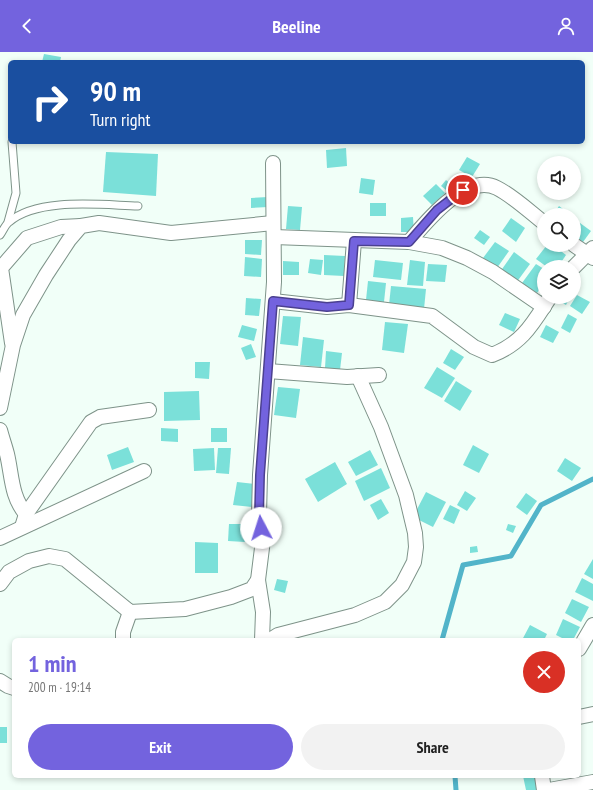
<!DOCTYPE html>
<meta charset="utf-8">
<style>
:root{--surface:#fff;--page:#f2f2f2;--text:#222;--muted:#767676;--accent:#7363de}
body{margin:0;font-family:"PT Sans Narrow",sans-serif;background:var(--page);color:var(--text);height:100vh;display:flex;flex-direction:column;font-size:15px;white-space:nowrap}
*{box-sizing:border-box;margin:0}
p{font-size:13px;color:var(--muted)}
.icon{flex:none;width:22px;height:22px;fill:none;stroke:currentColor;stroke-width:2;stroke-linecap:round;stroke-linejoin:round}
.map{position:relative;flex:1;overflow:hidden}
.panel{position:absolute;left:12px;top:586px;width:569px;height:140px;display:flex;flex-direction:column;background:var(--surface);border-radius:6px;box-shadow:0 2px 6px #0003}
.panel>*{flex:none}
.banner{position:absolute;left:8px;top:8px;width:577px;height:84px;border-radius:6px;box-shadow:0 2px 6px #0003;background:#1a4fa0;color:#fff;overflow:hidden}
.buttons{position:absolute;left:537px;top:104px;display:grid;gap:8px}
.buttons a{display:grid;place-items:center;width:44px;height:44px;border-radius:50%;background:var(--surface);box-shadow:0 2px 6px #0003;font-size:20px}
.pin{position:absolute;display:grid;place-items:center;width:34px;height:34px;color:#fff;margin:-17px;border:2px solid #fff;border-radius:50%;box-shadow:0 1px 4px #0007}
.me{position:absolute;width:44px;margin:-22px;rotate:355deg;stroke-linejoin:round;filter:drop-shadow(0 0 3px #0008)}
.turn{display:flex;align-items:center;gap:14px;height:84px;padding:0 16px;font-size:18px}
.turn .icon{width:52px;height:52px;stroke-width:2.5}
.turn b{display:block;font-size:28px;line-height:34px}
.round{display:grid;place-items:center;flex:none;width:42px;height:42px;border-radius:21px;background:var(--page)}
.summary{display:flex;align-items:center;justify-content:space-between;height:68px;padding:0 16px}
h1{font-size:24px;font-weight:700;line-height:30px;color:var(--accent)}
.action{display:flex;gap:8px;margin-top:auto;padding:8px 16px}
.action a{flex:1;height:46px;border-radius:24px;background:var(--accent);color:#fff;font-size:16px;font-weight:700;line-height:46px;text-align:center}
.action a+a{background:var(--page);color:var(--text)}
header{display:flex;justify-content:space-between;align-items:center;height:52px;padding:0 16px;background:var(--accent);color:#fff;font-size:18px;font-weight:700}
.map>svg:first-child{display:block}
</style>
<header><svg class="icon" aria-label="back" viewBox="0 0 24 24"><path d="M15 5l-7 7 7 7"/></svg>Beeline<svg class="icon" aria-label="person" viewBox="0 0 24 24"><circle cx="12" cy="8" r="4"/><path d="M4 21q1-7 8-7t8 7"/></svg></header>
<div class="map">
<svg width="593" height="738" viewBox="0 0 593 738">
<rect width="100%" height="100%" fill="#f1fff8"/>
<g fill="none" stroke-linecap="round" stroke-linejoin="round">
<g stroke="#52b4c9" stroke-width="5">
<polyline points="442,588 463,513 511,504 541,453 593,427"/>
<polyline points="455,724 456,738"/>
</g>
</g>
<g fill="#7be0d9">
<polygon points="44,2 61,5 60,10 42,10"/>
<polygon points="346,96 347,114 327,116 326,98"/>
<polygon points="106,100 158,102 156,144 103,140"/>
<polygon points="467,105 480,112 472,125 459,118"/>
<polygon points="361,126 375,128 373,143 359,141"/>
<polygon points="446,128 454,135 450,141 441,134"/>
<polygon points="436,132 445,141 432,153 423,144"/>
<polygon points="268,145 268,155 251,156 251,146"/>
<rect x="370" y="151" width="16" height="13"/>
<polygon points="288,154 302,155 300,178 286,177"/>
<polygon points="559,154 571,163 553,163"/>
<polygon points="413,165 414,180 401,180 401,166"/>
<polygon points="511,166 525,176 516,190 502,179"/>
<polygon points="580,171 591,179 583,190 574,183 574,179"/>
<polygon points="480,178 490,185 484,193 474,186"/>
<polygon points="245,188 262,188 261,203 245,202"/>
<polygon points="495,190 509,199 497,216 483,206"/>
<polygon points="547,193 553,193 566,203 558,215 547,215 536,207"/>
<polygon points="514,200 530,212 516,231 500,220"/>
<polygon points="324,203 345,204 344,224 324,223"/>
<polygon points="245,205 262,207 261,225 244,224"/>
<polygon points="310,207 323,208 321,223 308,221"/>
<polygon points="375,208 403,211 401,228 373,225"/>
<polygon points="410,208 425,210 423,234 407,233"/>
<polygon points="283,209 299,210 299,223 283,223"/>
<polygon points="428,212 447,213 445,230 426,229"/>
<polygon points="536,212 544,217 544,231 537,241 522,231"/>
<polygon points="368,229 386,231 384,250 366,248"/>
<polygon points="391,234 426,237 424,257 389,253"/>
<polygon points="577,243 590,250 582,262 570,254"/>
<polygon points="561,245 570,245 566,253 559,249"/>
<polygon points="246,246 261,247 259,264 245,263"/>
<polygon points="505,261 520,267 514,280 499,273"/>
<polygon points="568,262 577,267 570,281 561,276"/>
<polygon points="283,264 301,265 298,294 280,292"/>
<polygon points="385,270 408,272 404,301 382,298"/>
<polygon points="242,273 257,277 254,289 238,285"/>
<polygon points="546,273 559,280 553,291 540,285"/>
<polygon points="303,285 324,288 321,315 300,313"/>
<polygon points="251,292 256,305 246,308 241,296"/>
<polygon points="451,297 464,305 455,318 443,311"/>
<polygon points="326,299 342,301 340,318 325,316"/>
<polygon points="195,310 210,310 209,327 195,326"/>
<polygon points="437,315 455,326 442,346 424,336"/>
<polygon points="456,329 472,339 460,359 444,349"/>
<polygon points="278,335 300,337 296,366 274,363"/>
<polygon points="199,339 200,368 164,369 164,340"/>
<polygon points="161,376 178,377 178,390 161,389"/>
<rect x="211" y="376" width="16" height="14"/>
<polygon points="473,393 489,402 479,421 463,413"/>
<polygon points="128,395 134,410 112,418 107,403"/>
<polygon points="214,396 215,418 194,419 193,397"/>
<polygon points="218,396 231,396 229,422 216,421"/>
<polygon points="370,398 378,413 356,424 348,410"/>
<polygon points="565,406 581,416 572,429 557,419"/>
<polygon points="335,410 347,432 318,450 305,427"/>
<polygon points="381,416 390,436 364,449 355,429"/>
<polygon points="237,430 255,432 252,455 233,453"/>
<polygon points="465,439 476,446 467,459 457,453"/>
<polygon points="426,440 446,450 433,475 413,465"/>
<polygon points="526,441 537,449 527,463 516,455"/>
<polygon points="381,447 389,461 378,468 370,453"/>
<polygon points="450,453 460,458 454,472 443,467"/>
<polygon points="229,472 246,472 245,490 228,489"/>
<polygon points="508,472 516,474 513,481 506,478"/>
<polygon points="195,490 218,491 218,521 195,521"/>
<polygon points="477,494 478,500 470,501 470,495"/>
<polygon points="593,507 593,527 584,522"/>
<polygon points="582,526 593,532 593,549 575,540"/>
<polygon points="277,527 288,529 285,541 274,538"/>
<polygon points="572,547 589,555 581,570 565,561"/>
<polygon points="563,567 580,575 573,588 566,588 556,583"/>
<polygon points="530,573 547,582 544,588 522,588"/>
<rect x="0" y="675" width="7" height="16"/>
<polygon points="523,724 535,724 538,738 526,738"/>
</g>
<g fill="none" stroke-linecap="round" stroke-linejoin="round">
<defs>
<g id="service">
<polyline points="8,170 16,141 12,90"/>
<path d="M0,183C3,179 5,173 9,170C38,145 101,153 138,154"/>
</g>
<g id="minor">
<polyline points="274,185 409,190 442,196 467,206 493,220 544,255"/>
<path d="M409,190C426,170 466,120 497,136C513,144 530,160 544,171"/>
<polyline points="574,193 593,206"/>
<polyline points="574,215 593,196"/>
<path d="M273,249L327,255L349,253L432,264L474,295L492,303C523,291 533,271 550,245"/>
<polyline points="349,253 354,189"/>
<polyline points="12,291 1,216 27,186 61,175 81,174"/>
<polyline points="268,319 347,325 379,323"/>
<polyline points="0,356 13,293 23,263 46,223 69,188 81,174 99,171 171,181 273,171"/>
<path d="M0,378C2,386 5,394 7,402C12,423 11,445 26,462"/>
<polyline points="22,475 26,462 91,370 100,365 149,358"/>
<polyline points="0,486 144,419"/>
<polyline points="258,528 263,560 262,588"/>
<polyline points="0,532 9,520 29,509 49,504 65,507 130,560 185,557 231,545 252,537 258,528 263,488 259,463 260,423 274,230 273,111"/>
<polyline points="123,588 123,580 130,560"/>
<polyline points="270,588 278,583 355,563 385,550 402,533 414,510 416,495 415,481 406,443 381,375 358,324"/>
<polyline points="579,597 593,573"/>
<polyline points="0,629 8,634 14,636"/>
<polyline points="579,665 593,662"/>
<polyline points="542,724 544,738"/>
<polyline points="549,738 593,730"/>
</g>
</defs>
<use href="#service" stroke="#7e9389" stroke-width="9"/>
<use href="#minor" stroke="#7e9389" stroke-width="16"/>
<use href="#service" stroke="#fff" stroke-width="7"/>
<use href="#minor" stroke="#fff" stroke-width="14"/>
</g>
<g fill="none" stroke-linecap="round" stroke-linejoin="round">
<defs>
<polyline id="route" points="261,476 259,463 260,423 273,249 327,255 349,253 354,189 409,190 437,158 463,138"/>
</defs>
<use href="#route" stroke="#4b4090" stroke-width="10"/>
<use href="#route" stroke="#7363de" stroke-width="7"/>
</g>
</svg>
<div class="buttons">
<a><svg class="icon" aria-label="sound" viewBox="0 0 24 24"><path d="M4 9h4l5-4v14l-5-4H4zM17 9q2 3 0 6"/></svg></a>
<a><svg class="icon" aria-label="search" viewBox="0 0 24 24"><circle cx="10" cy="10" r="6"/><path d="M15 15l6 6"/></svg></a>
<a><svg class="icon" aria-label="layers" viewBox="0 0 24 24"><path d="M12 4l9 5-9 5-9-5zM3 14l9 5 9-5"/></svg></a>
</div>
<div class="pin" style="left:463px;top:138px;background:#d93025"><svg class="icon" aria-label="arrive" viewBox="0 0 24 24"><path d="M6 21V4h12l-3 4 3 4H6"/></svg></div>
<svg class="me" style="left:261px;top:476px" viewBox="-20 -20 40 40"><circle r="19" fill="#fff"/><path d="M0-13L10 11 0 6-10 11z" fill="#7363de"/></svg>
<div class="banner">
<div class="turn"><svg class="icon" aria-label="right" viewBox="0 0 24 24"><path d="M7 20v-9h11M14 6l5 5-5 5"/></svg><div><b>90 m</b>Turn right</div></div>
</div>
<section class="panel">
<div class="summary"><div><h1>1 min</h1><p>200 m · 19:14</p></div><a class="round" style="background:#d93025;color:#fff"><svg class="icon" aria-label="close" viewBox="0 0 24 24"><path d="M6 6l12 12M18 6L6 18"/></svg></a></div>
<div class="action"><a>Exit</a><a>Share</a></div>
</section>
</div>
